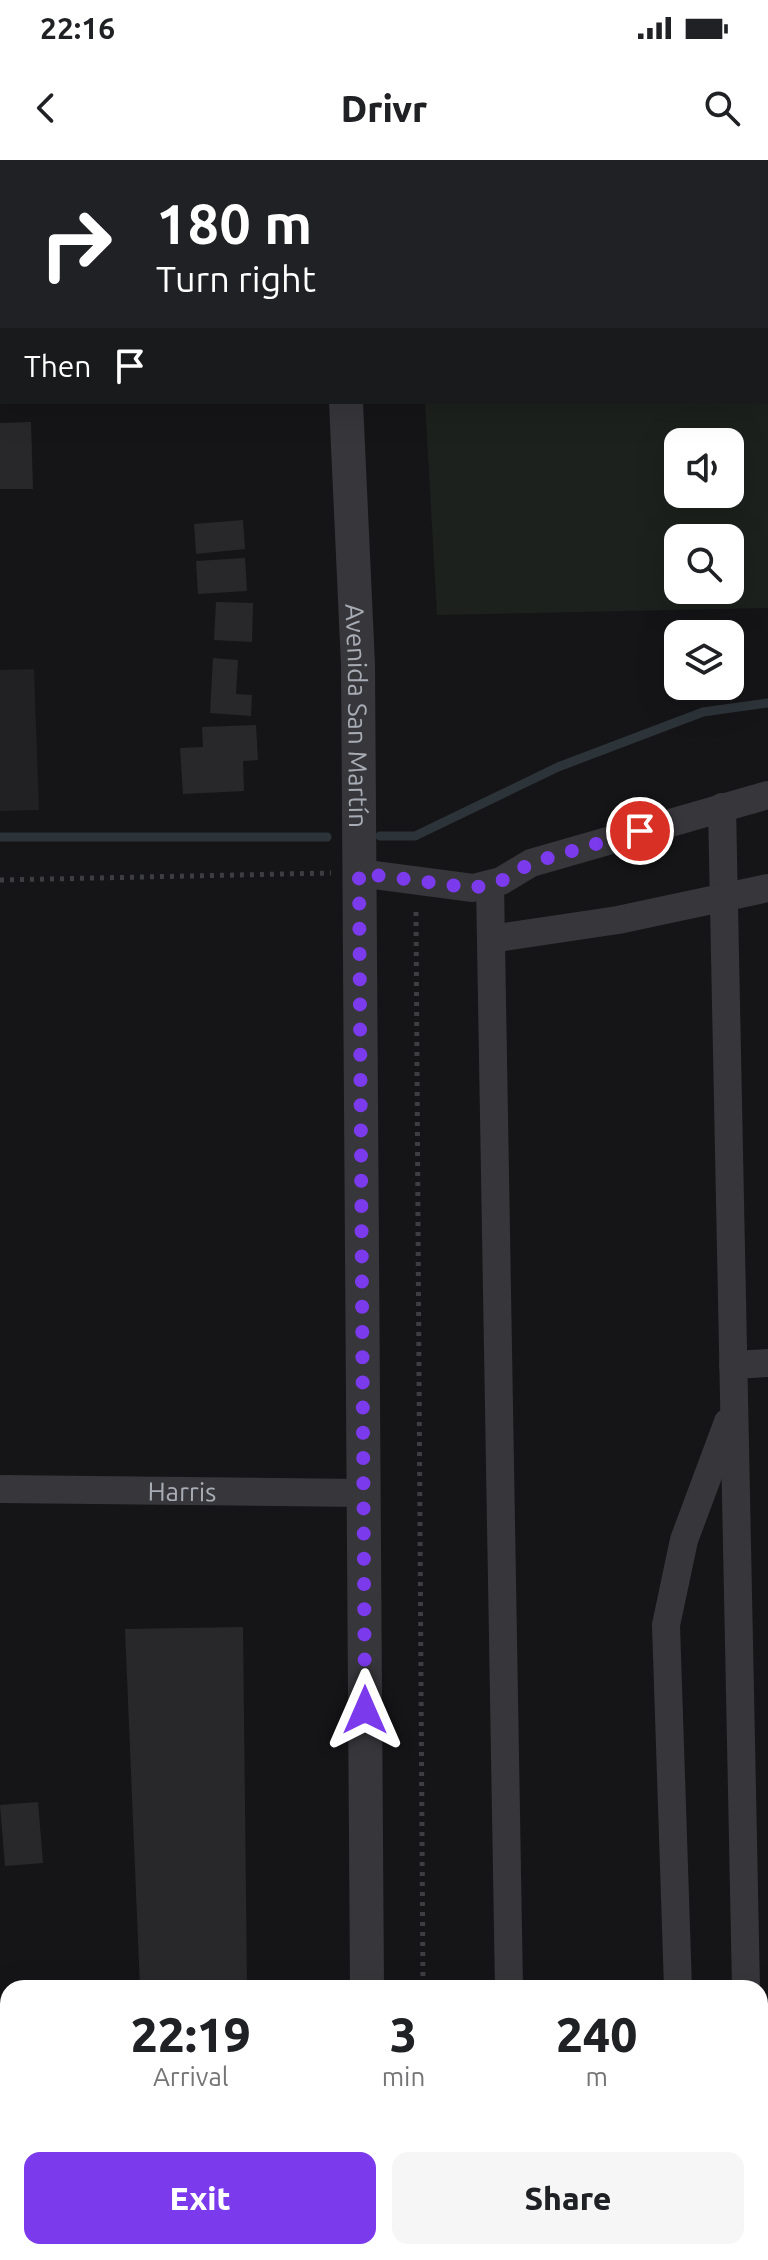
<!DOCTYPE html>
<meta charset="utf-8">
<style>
:root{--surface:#fff;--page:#f6f6f6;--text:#202124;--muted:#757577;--accent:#7c3aed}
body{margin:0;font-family:Ubuntu,sans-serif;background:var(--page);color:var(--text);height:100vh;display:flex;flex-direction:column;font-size:30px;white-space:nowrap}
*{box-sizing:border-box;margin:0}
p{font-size:26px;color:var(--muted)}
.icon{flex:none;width:44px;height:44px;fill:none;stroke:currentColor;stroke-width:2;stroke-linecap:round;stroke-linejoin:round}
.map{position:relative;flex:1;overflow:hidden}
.drawer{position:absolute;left:0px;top:1820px;width:768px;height:280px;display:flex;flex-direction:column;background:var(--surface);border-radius:24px 24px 0 0;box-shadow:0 8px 32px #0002}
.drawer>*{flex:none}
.hud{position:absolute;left:0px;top:0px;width:768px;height:244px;box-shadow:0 8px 32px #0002;background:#202124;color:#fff;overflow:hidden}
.buttons{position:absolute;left:664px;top:268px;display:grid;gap:16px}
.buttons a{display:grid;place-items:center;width:80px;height:80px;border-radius:16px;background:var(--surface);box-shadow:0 8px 32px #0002;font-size:40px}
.pin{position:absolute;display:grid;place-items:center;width:68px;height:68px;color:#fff;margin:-34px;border:4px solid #fff;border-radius:50%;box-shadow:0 2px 8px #0007}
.me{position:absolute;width:88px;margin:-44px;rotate:0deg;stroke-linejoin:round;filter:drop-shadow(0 0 6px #0008)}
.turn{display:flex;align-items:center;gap:28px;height:168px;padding:0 24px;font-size:36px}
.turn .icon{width:104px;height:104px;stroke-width:2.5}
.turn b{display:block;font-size:56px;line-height:68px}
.then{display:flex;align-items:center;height:76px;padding:0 24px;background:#0003;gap:16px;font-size:30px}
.eta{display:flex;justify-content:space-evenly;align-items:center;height:136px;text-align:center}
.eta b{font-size:48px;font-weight:800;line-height:56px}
.button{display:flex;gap:16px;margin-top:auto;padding:16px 24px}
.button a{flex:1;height:92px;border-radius:16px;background:var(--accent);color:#fff;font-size:32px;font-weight:800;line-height:92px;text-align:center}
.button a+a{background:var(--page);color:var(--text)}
.status{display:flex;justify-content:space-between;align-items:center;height:56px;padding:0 40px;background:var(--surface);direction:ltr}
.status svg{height:22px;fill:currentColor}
header{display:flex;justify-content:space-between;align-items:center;height:104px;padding:0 24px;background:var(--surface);font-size:36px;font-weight:800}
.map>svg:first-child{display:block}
</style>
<div class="status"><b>22:16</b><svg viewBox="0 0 49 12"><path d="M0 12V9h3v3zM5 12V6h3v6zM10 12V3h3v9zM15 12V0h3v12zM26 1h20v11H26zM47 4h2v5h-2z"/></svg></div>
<header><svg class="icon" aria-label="back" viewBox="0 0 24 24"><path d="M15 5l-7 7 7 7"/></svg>Drivr<svg class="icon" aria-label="search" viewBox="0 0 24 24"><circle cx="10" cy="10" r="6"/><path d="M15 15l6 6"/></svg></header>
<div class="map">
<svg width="768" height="2100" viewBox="0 0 768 2100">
<rect width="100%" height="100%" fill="#151517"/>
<polygon fill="#212124" points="34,509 39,650 0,651 0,510"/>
<path fill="#1c211d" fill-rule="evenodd" d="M411,0H768V448L437,455L425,242H766V2ZM678,282H730V334H678ZM730,378V430H678V378Z"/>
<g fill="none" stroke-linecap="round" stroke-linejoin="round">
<g stroke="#2d3439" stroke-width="9">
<polyline points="380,676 415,676 558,607 703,552 768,543"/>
<polyline points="0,677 327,677"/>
<polyline points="760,1975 768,1975"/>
<polyline points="0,1989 8,1988"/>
</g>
</g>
<g fill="#28282b">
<polygon points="31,262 33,329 0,329 0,263"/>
<polygon points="243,360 245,389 196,394 194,364"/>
<polygon points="245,398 247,431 198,434 196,401"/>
<polygon points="216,442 253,443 252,482 214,480"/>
<polygon points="213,498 238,500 236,534 252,535 251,556 210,553"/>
<polygon points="256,565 258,600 243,601 244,631 183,634 180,588 203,587 202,567"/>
<polygon points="243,1467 247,1828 140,1828 125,1469"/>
<polygon points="38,1642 43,1703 5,1706 0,1645"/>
</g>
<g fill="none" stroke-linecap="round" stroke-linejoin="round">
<g stroke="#3d3e42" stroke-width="5" stroke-dasharray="4 6" stroke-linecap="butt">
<polyline points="0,720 331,713"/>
<polyline points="416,752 423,1828"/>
<polyline points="424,2092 424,2100"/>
</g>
<g stroke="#37373b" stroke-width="14">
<polyline points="760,2037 768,2037"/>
<polyline points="646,2092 646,2100"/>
<polyline points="745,2092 746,2100"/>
</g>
<g stroke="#37373b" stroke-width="28">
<polyline points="0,32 2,32"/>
<polyline points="722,647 746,1828"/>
<polyline points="359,713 473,728 501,721 531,703 768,635"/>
<polyline points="490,724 509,1828"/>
<polyline points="491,779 618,760 768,728"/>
<polyline points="733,1205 768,1203"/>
<path id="s1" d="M0,1329L363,1333"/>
<polyline points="678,1828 666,1465 684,1380 728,1262"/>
<polyline points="760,1906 768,1905"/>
</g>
<g stroke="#37373b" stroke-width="34">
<polyline points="333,0 334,2"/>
<path id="s2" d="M346,242L358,505L367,1828"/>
<polyline points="370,2092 370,2100"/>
</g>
</g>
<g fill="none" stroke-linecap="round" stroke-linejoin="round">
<polyline stroke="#7c3aed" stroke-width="14" stroke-dasharray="0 25.2" points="365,1550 359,713 473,728 501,721 531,703 640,671"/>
</g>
<g text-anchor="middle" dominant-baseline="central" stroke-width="8" stroke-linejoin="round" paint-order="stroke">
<g font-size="26" fill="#a8acb5" stroke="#101012">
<text stroke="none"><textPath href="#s2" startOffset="314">Avenida San Martín</textPath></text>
<text stroke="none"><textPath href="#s1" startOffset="182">Harris</textPath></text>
</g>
</g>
</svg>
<div class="buttons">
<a><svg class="icon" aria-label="sound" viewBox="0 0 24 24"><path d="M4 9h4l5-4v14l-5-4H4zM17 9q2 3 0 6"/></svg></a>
<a><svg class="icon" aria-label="search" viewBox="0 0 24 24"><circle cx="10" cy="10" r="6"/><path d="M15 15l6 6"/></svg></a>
<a><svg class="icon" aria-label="layers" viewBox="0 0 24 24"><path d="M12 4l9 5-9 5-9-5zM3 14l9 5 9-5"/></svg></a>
</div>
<div class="pin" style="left:640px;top:671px;background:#d93025"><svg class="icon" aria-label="arrive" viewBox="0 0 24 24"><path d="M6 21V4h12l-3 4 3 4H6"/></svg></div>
<svg class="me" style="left:365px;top:1550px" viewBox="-20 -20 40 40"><path d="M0-17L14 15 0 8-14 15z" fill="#7c3aed" stroke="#fff" stroke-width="4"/></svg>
<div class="hud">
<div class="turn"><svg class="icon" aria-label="right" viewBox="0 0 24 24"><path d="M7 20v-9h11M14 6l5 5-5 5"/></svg><div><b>180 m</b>Turn right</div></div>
<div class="then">Then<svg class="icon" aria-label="arrive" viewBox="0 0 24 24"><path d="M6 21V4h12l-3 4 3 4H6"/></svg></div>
</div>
<section class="drawer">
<div class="eta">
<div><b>22:19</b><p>Arrival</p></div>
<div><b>3</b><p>min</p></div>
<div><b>240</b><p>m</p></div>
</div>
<div class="button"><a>Exit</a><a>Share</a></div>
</section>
</div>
